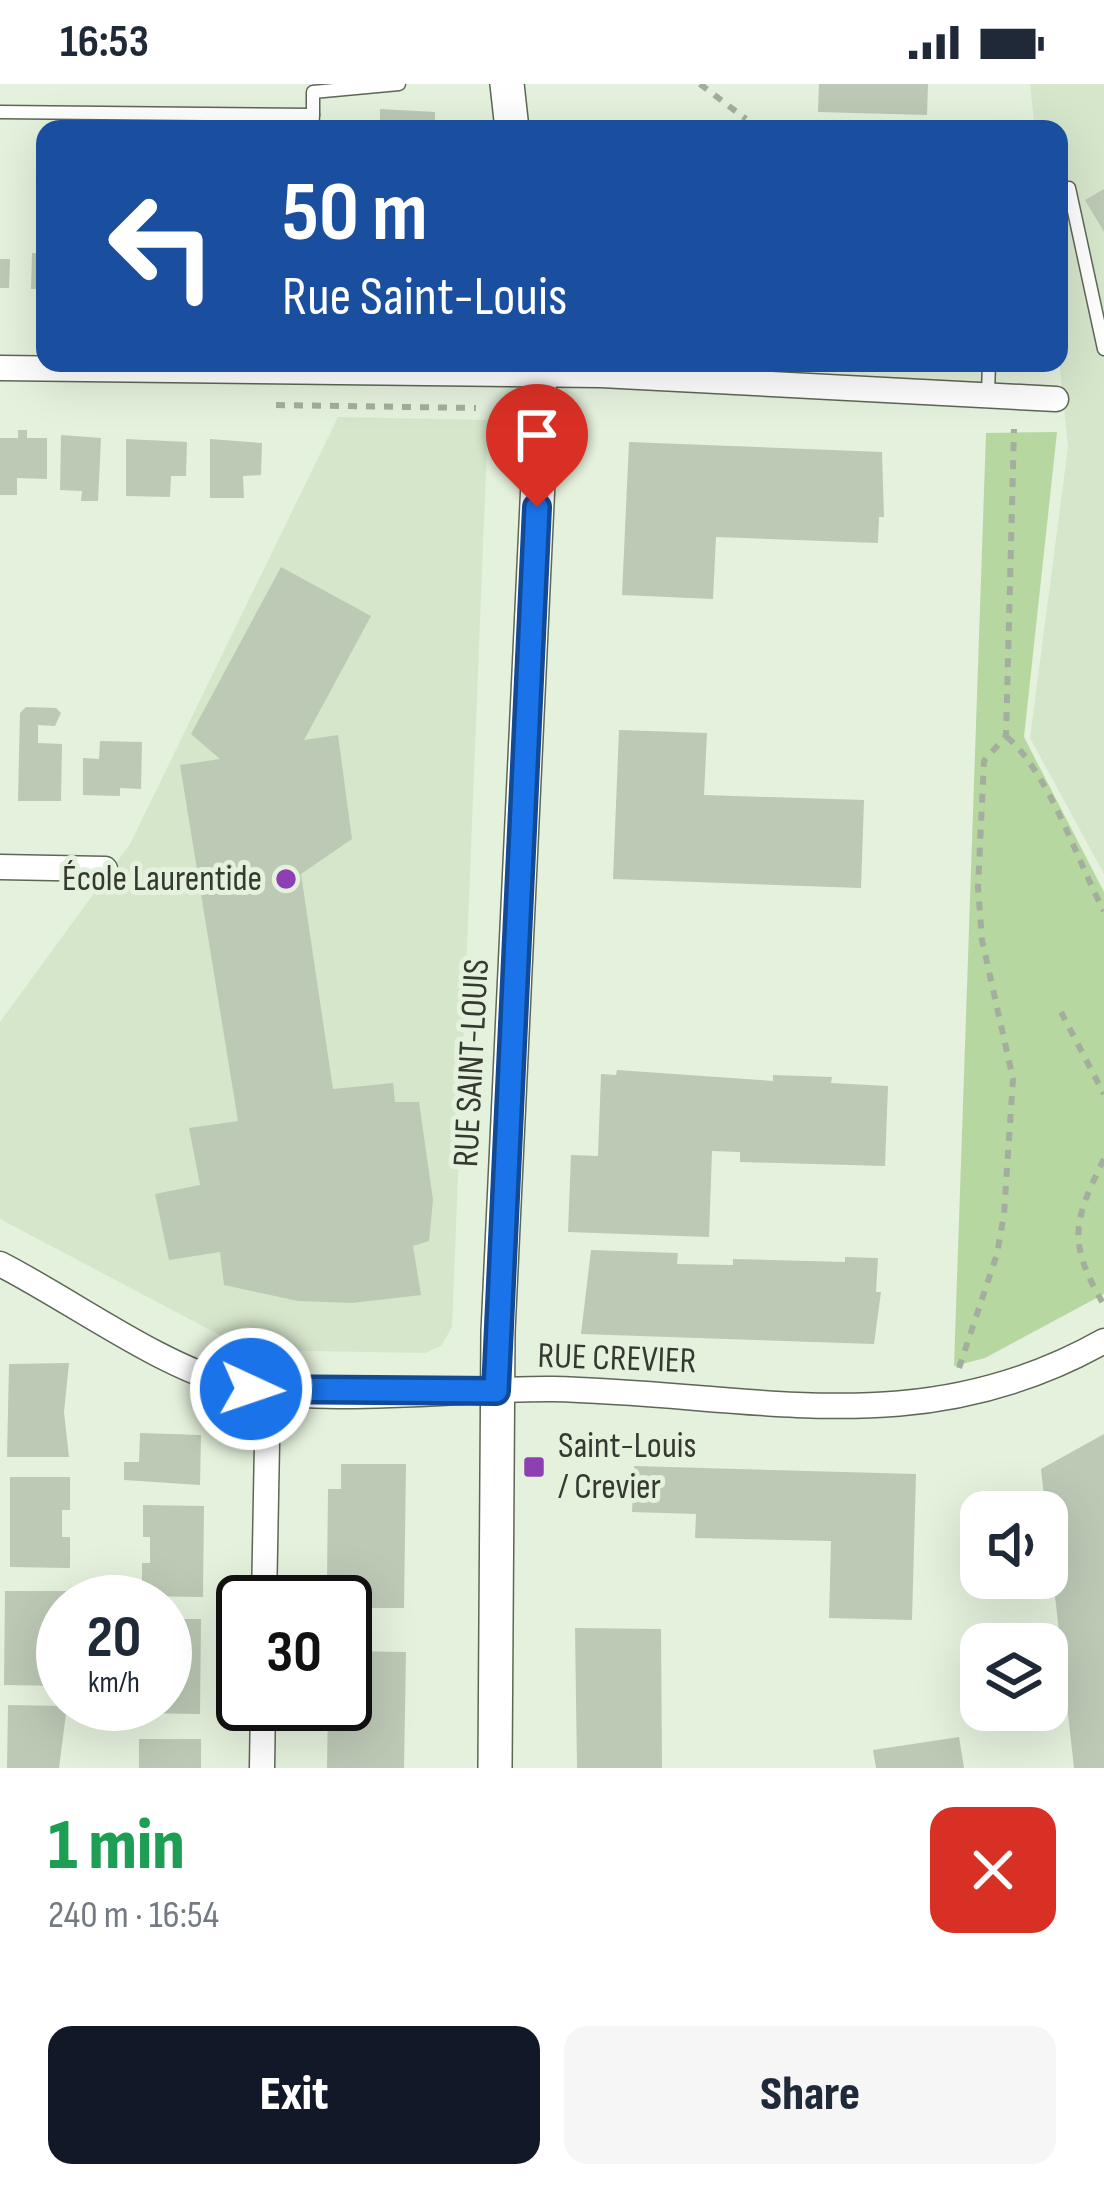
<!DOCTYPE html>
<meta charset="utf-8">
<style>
:root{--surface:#fff;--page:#f6f6f7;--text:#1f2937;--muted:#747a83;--accent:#111827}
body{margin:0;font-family:"Sofia Sans Condensed",sans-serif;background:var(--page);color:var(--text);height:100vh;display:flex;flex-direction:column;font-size:45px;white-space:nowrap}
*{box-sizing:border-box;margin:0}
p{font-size:39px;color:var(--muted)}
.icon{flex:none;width:66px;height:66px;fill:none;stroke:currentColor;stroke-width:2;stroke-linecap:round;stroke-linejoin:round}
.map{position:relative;height:1684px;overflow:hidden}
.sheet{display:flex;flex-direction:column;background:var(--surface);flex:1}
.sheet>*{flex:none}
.top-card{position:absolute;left:36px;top:36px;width:1032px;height:252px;border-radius:24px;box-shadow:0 12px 48px #0002;background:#1a4fa0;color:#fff;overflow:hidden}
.buttons{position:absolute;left:960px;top:1407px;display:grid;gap:24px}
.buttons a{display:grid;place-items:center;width:108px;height:108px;border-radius:24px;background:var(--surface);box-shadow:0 12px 48px #0002;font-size:60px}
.speed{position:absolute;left:36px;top:1491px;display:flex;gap:24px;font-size:60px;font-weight:700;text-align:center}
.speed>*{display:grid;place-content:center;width:156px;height:156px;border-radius:50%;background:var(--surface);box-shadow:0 12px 48px #0002;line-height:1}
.speed small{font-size:30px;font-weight:400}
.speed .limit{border:6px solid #111;border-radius:18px;background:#fff;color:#111}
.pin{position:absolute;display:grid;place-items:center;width:102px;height:102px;color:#fff;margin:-123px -51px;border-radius:50% 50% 50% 0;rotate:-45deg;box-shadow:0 0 12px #0007}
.pin .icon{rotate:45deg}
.me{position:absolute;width:132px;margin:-66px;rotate:93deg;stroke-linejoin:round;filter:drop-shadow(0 0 9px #0008)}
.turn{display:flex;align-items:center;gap:42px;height:252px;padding:0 48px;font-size:54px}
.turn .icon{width:156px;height:156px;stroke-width:2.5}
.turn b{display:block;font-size:84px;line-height:102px}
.round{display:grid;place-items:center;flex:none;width:126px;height:126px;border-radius:24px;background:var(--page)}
.headline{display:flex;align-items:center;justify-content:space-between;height:204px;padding:0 48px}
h1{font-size:72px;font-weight:800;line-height:90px;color:#1e9e55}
.action{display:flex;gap:24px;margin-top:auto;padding:24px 48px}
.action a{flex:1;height:138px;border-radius:24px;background:var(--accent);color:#fff;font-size:48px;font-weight:800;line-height:138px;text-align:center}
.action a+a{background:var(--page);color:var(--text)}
.status{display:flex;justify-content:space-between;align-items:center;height:84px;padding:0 60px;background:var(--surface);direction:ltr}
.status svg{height:33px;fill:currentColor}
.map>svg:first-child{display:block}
</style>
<div class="status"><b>16:53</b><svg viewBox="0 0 49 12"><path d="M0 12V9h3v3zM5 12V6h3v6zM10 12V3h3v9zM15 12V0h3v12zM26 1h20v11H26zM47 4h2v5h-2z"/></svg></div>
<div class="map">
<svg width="1104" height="1684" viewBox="0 0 1104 1684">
<rect width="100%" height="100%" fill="#e4f1dc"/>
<g fill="#d6e6cb">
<polygon points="1030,0 1104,0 1104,790 1030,654 1068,363 1059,275 1059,45 1035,45"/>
<polygon points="338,333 488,336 452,1243 441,1262 425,1269 248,1266 0,1135 0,938 130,760"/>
</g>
<polygon fill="#b6d8a0" points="1057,348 1024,653 1104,808 1104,1210 985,1274 954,1282 986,349"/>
<g fill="#bcc9b5">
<polygon points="819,0 928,0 927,31 818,28"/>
<polygon points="380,25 435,28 435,45 380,45"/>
<polygon points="1104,105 1104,148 1085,116"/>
<polygon points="32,169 45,169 45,205 31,205"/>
<polygon points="0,175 10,175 9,204 0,204"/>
<polygon points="18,346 27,346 27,354 47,354 47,395 17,394 17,411 0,411 0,354 18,354"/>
<polygon points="61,351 101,354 98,417 81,417 82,407 60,406"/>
<polygon points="126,355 187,358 186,392 171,392 170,413 126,412"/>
<polygon points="210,355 262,359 261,391 243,392 244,414 210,414"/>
<polygon points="629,358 882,368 884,433 879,433 878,459 716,453 713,515 622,511"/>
<polygon points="281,483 371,532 304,656 338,651 352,755 301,790 333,1005 393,999 395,1018 419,1018 433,1116 429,1157 413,1162 421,1211 352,1219 298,1217 224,1201 220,1168 169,1176 155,1110 200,1101 189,1044 238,1037 180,681 220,675 191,650"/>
<polygon points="26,623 56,624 61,629 55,642 38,641 38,659 62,660 61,717 18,717 20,629"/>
<polygon points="619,646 707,649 704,711 864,716 861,804 613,795"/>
<polygon points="100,657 142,658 141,705 120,704 120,712 83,711 83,674 99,675"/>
<polygon points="617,986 773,997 773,991 832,993 831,999 888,1002 885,1082 740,1078 740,1068 712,1067 709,1153 568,1148 571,1071 598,1072 601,990 616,991"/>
<polygon points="591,1166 678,1169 677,1180 733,1181 733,1175 845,1178 845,1173 878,1174 876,1208 881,1208 874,1260 581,1250"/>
<polygon points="69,1279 64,1328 69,1373 7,1373 9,1280"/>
<polygon points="140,1349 201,1351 200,1401 124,1396 124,1378 139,1378"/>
<polygon points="1104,1350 1104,1684 1074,1684 1041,1385"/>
<polygon points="341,1380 406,1380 404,1524 345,1524 345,1518 338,1518 338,1498 327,1498 328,1405 341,1405"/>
<polygon points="634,1382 916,1390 912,1536 829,1534 831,1457 695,1454 696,1430 632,1428"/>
<polygon points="10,1393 70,1393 70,1426 62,1426 62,1453 70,1453 70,1484 10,1483"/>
<polygon points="143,1421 204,1422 203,1513 142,1512 142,1479 150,1479 150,1453 143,1453"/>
<polygon points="5,1507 66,1507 63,1602 4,1601"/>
<polygon points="165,1535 201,1535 200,1630 138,1629 138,1620 165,1620"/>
<polygon points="575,1544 661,1545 662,1684 577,1684"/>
<polygon points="345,1567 406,1568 404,1684 327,1684 328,1620 345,1620"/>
<polygon points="8,1621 67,1622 59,1684 7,1684"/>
<polygon points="959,1653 964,1684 876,1684 873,1666"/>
<rect x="139" y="1655" width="62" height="29"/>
</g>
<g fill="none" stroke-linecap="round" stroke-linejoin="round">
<defs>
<g id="lane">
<polyline points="0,28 313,31 312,45"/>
<polyline points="313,31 313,8 399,0"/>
<polyline points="1069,104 1104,265"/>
<polyline points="988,310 989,279"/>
</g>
<g id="street">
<polyline points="0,284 601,291 1056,315"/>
<polyline points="0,783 105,785"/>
<path d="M0,1180C69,1215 161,1283 234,1301C324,1324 458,1304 552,1305C752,1309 918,1362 1104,1257"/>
<polyline points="264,1518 268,1306"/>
<polyline points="262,1684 263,1620"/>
</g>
<g id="secondary">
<polyline points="507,0 512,45"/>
<polyline points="495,1684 498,1248 541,334 538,279"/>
</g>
</defs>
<use href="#lane" stroke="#5d6756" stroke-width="15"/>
<use href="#street" stroke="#5d6756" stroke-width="27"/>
<use href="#secondary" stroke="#5d6756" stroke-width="36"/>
<g stroke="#a4ae9e" stroke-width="6" stroke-dasharray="9 9" stroke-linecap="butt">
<polyline points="700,0 746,35"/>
<polyline points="276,321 476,324"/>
<path d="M1007,653C1051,692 1076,775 1104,827"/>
<polyline points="1061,928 1104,1010"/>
<path d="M1104,1075C1073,1138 1067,1158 1104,1221"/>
<polyline points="959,1284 997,1170 1004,1130 1013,995 982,856 978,803 984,677 1006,652 1014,345"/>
</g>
<use href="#lane" stroke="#fff" stroke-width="12"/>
<use href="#street" stroke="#fff" stroke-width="24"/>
<use href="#secondary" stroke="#fff" stroke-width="33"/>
</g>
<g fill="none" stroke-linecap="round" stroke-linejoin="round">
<defs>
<polyline id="route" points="251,1305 496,1307 537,423"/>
</defs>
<use href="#route" stroke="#114b97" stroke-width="30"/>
<use href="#route" stroke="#1a73e8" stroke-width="21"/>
</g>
<g fill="#8c40b1" stroke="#e4f1dc" stroke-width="4.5">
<circle cx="286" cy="795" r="12"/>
<rect x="522" y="1371" width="24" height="24" rx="6"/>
</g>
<g text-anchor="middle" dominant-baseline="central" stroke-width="10" stroke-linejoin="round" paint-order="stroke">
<g font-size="36" fill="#343931" stroke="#e4f1dc" text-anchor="end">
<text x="262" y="795">École Laurentide</text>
<text x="558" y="1362" text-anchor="start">Saint-Louis<tspan x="558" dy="41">/ Crevier</tspan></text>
</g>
<g font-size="36" fill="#343931" stroke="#e4f1dc">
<text transform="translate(472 979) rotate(-87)">RUE SAINT-LOUIS</text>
<text transform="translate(617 1275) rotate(2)">RUE CREVIER</text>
</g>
</g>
</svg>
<div class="buttons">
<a><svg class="icon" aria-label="sound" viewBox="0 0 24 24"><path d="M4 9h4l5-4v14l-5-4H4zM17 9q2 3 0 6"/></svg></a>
<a><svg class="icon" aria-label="layers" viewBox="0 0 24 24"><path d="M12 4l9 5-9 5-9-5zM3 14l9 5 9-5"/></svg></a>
</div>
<div class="speed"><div>20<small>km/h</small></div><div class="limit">30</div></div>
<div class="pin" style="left:537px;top:423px;background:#d93025"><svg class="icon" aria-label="arrive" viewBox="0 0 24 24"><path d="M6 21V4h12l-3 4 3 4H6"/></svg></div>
<svg class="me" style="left:251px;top:1305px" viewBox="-20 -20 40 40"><circle r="17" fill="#1a73e8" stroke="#fff" stroke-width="3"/><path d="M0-11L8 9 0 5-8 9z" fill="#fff"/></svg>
<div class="top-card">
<div class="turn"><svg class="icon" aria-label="left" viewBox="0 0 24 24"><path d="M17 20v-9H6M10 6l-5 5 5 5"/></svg><div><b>50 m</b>Rue Saint-Louis</div></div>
</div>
</div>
<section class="sheet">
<div class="headline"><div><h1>1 min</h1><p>240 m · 16:54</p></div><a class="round" style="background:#d93025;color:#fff"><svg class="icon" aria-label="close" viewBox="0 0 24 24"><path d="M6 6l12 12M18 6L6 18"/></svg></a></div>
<div class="action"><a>Exit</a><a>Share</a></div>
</section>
